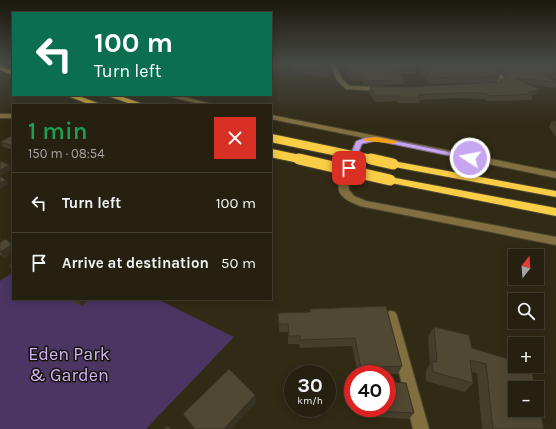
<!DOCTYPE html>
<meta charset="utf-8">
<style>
:root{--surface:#252010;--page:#312d1e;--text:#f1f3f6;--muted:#a3a39f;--line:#423e30}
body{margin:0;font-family:Karla,sans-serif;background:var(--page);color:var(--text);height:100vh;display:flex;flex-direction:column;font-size:15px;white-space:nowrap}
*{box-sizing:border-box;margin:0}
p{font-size:13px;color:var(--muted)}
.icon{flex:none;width:22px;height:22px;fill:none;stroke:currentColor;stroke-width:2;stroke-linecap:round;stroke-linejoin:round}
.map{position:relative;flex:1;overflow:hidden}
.panel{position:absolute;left:12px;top:104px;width:260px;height:196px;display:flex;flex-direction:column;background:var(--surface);border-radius:0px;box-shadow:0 2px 10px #0003,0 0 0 1px var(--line)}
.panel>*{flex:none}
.top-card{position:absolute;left:12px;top:12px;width:260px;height:84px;border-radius:0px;box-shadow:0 2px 10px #0003,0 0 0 1px var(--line);background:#0b6e4f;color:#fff;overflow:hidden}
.needle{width:26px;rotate:17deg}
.controls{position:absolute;left:508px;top:249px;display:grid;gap:8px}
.controls a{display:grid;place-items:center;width:36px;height:36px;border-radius:0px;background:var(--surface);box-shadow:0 2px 10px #0003,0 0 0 1px var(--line);font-size:20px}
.speed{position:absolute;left:284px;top:365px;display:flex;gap:8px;font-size:20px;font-weight:700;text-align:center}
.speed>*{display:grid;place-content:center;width:52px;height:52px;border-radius:50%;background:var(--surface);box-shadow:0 2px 10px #0003,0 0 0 1px var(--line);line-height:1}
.speed small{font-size:10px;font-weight:400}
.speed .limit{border:6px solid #d22;background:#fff;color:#111}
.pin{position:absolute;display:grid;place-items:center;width:34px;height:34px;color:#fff;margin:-17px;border-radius:8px;box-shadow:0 2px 6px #0006}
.me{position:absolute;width:44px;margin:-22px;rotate:281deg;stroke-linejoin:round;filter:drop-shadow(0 0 3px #0008)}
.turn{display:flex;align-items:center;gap:14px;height:84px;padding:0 16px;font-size:18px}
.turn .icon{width:52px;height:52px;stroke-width:2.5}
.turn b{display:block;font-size:28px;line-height:34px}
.round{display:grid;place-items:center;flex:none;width:42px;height:42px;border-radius:0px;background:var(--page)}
.summary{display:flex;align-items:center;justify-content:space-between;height:68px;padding:0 16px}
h1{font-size:24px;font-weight:600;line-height:30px;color:#1e9e55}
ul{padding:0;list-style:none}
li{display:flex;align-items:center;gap:12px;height:60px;padding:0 16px;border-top:1px solid var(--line)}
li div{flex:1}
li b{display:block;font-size:15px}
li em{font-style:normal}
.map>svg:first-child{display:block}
</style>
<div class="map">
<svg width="556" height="429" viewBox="0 0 556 429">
<rect width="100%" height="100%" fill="#312a15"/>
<polygon fill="#4b3663" points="13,272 13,299 157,299 234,337 146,429 0,429 0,281"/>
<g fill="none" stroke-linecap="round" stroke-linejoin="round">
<defs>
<g id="minor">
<polygon points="329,63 334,63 342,79 349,86 382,87 385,89 382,91 346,89 337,80"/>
<path d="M480,63C489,63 500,72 505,79L503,83L491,86V84L501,79Z"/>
<polygon points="391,311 395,312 397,316 429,429 413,429 385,316 387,312"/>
</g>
<g id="tertiary">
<polygon points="164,95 175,95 216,105 204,105"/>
<rect x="0" y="114" width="13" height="4"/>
<path d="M271,115L556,172V178L374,140L362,144L348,181L349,190L354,196L366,201L556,237V245L360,206C353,203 342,199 339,191C336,181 351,153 355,143L365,138L271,119Z"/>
</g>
<g id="motorway">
<polygon points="0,66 13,71 13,75 0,70"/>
<polygon points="65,95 76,95 103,105 91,105"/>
<polygon points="105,95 117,95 146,105 134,105"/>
<polygon points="393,161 556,191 556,197 389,166 388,164 389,162"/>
<polygon points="390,177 556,208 556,216 386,182 385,180 386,178"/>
</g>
</defs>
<use href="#minor" stroke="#4d4632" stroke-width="2"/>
<use href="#tertiary" stroke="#4d4632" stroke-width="2"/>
<use href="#motorway" stroke="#4d4632" stroke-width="2"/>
<use href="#minor" fill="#816f3f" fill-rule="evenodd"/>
<use href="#tertiary" fill="#816f3f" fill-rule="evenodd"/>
<use href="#motorway" fill="#facd46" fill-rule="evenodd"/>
<defs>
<g id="motorway-bridge-far1">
<polyline points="271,138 376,160"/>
<polyline points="271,153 304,160"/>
</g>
<g id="motorway-bridge">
<polyline points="299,159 390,180"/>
<polyline points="371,159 393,164"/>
</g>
</defs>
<use href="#motorway-bridge-far1" stroke="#4d4632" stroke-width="10" stroke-linecap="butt"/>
<use href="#motorway-bridge" stroke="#4d4632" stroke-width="13" stroke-linecap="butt"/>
<use href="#motorway-bridge-far1" stroke="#facd46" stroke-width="8"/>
<use href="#motorway-bridge" stroke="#facd46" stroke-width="11"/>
</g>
<g fill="#453e2b">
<polygon points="342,63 411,63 416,70 415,74 400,74 405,80 404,84 364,85 362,81 351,81"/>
<polygon points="427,63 533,63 541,67 556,65 556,78 553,79 556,81 556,88 531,85 540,89 537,94 533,95 531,100 487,101 484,99 453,98 420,100 419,103 399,103 397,101 375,102 369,92 370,87 412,87 499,82 505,77 498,70 488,64 500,74 498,79 494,82 430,84 419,72 420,67 431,67"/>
<polygon points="293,66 329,73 328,78 293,71"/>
<polygon points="552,121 556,121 556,136 555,136 549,127"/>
<polygon points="13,135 13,150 3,147 0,142"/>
<polygon points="0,243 13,244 13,252 5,258 0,255"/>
<polygon points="13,263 13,271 9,266"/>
<polygon points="67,299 89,299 82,306"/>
<polygon points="310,309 402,366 398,374 358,374 352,346 300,348 299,344 288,344 288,332 279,332 278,313 310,312"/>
<polygon points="434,327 472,348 544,429 482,429 477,373 472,372 473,383 465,392 426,381 426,370 430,364 428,337"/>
<polygon points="256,402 231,429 194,429 187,420 183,414"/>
<polygon points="373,408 387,408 414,413 409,419 375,417"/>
</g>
<g fill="#383223">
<polygon points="500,74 498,79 494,82 497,76"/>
<polygon points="540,89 537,94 533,95 534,94 528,92"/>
<polygon points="10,165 12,169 0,176 0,170"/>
<polygon points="6,180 9,184 0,189 0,183"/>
<polygon points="13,244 13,252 5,258 0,252"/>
<polygon points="78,299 89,299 82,306"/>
<polygon points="255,395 256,402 231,429 224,429"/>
</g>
<g fill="#504832" stroke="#383223">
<polygon points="295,63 326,63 329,73 293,66"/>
<polygon points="345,63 411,63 416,70 396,70 405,80 365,81 363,77 352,77"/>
<polygon points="435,63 488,63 500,74 497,76 432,78 420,67 438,67"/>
<polygon points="498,63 533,63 541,67 556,65 556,74 544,74 556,81 556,82 514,78 540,89 528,92 534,94 489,96 486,93 455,93 418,95 420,98 400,98 399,96 376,96 370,87 412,87 499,82 508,75 508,73"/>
<polygon points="552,121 556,121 556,126"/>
<polygon points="13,135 13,146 0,142"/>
<polygon points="0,161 10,165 0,170"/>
<polygon points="0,176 6,180 0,183"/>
<polygon points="5,239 13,244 0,252 0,243"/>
<polygon points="13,263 13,268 9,266"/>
<polygon points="386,306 402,366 361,368 355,338 300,340 300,336 289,336 288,324 279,324 278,313 311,312 310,309"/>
<polygon points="434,327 469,335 472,348 515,361 515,366 531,366 535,388 515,388 515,410 537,410 537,395 544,429 493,429 486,364 470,360 473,383 433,372 432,361 437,362"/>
<polygon points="229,369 255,395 224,429 195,429 183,414"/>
<polygon points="387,382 406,383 414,413 378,411 378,408 387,408"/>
<polygon points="168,426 171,429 164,429"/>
</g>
<linearGradient id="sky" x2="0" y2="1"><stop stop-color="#1b170c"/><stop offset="0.51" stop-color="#484a46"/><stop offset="1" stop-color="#484a46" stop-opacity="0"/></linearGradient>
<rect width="556" height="124" fill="url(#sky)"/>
<polygon fill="#c6a6f0" stroke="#816c9c" points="377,137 470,156 474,158 470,160 377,141 362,144 353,168 351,170 346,170 345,168 356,141 364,138"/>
<path fill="#f59e0b" d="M377,137L396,141L397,142L394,144C388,143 365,141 363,140L366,138Z"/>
<g text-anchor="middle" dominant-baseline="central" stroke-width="3" stroke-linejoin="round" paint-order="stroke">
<g font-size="18" fill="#d1b4f8" stroke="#16130a">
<text x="69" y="354">Eden Park<tspan x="69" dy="21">&amp; Garden</tspan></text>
</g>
</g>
</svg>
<div class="controls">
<a><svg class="needle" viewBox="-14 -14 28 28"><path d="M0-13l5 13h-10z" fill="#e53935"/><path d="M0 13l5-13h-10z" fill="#a3a39f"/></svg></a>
<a><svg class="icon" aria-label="search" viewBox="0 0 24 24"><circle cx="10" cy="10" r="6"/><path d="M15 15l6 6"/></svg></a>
<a>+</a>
<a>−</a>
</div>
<div class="speed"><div>30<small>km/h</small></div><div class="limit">40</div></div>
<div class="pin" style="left:349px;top:168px;background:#d93025"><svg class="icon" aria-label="arrive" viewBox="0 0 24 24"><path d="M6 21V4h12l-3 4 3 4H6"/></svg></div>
<svg class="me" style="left:470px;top:158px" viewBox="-20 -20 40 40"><circle r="17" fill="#c6a6f0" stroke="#fff" stroke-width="3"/><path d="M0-11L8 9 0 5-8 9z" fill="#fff"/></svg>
<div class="top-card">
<div class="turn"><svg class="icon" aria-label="left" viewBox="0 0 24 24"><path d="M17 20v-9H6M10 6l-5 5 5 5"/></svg><div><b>100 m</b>Turn left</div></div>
</div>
<section class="panel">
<div class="summary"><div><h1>1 min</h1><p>150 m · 08:54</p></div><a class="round" style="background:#d93025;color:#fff"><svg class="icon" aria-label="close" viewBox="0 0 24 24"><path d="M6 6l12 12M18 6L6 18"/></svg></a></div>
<ul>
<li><svg class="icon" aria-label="left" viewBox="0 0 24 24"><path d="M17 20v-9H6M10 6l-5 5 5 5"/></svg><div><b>Turn left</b></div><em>100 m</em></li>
<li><svg class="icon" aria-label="arrive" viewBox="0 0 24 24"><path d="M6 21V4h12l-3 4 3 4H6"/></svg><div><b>Arrive at destination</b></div><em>50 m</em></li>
</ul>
</section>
</div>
